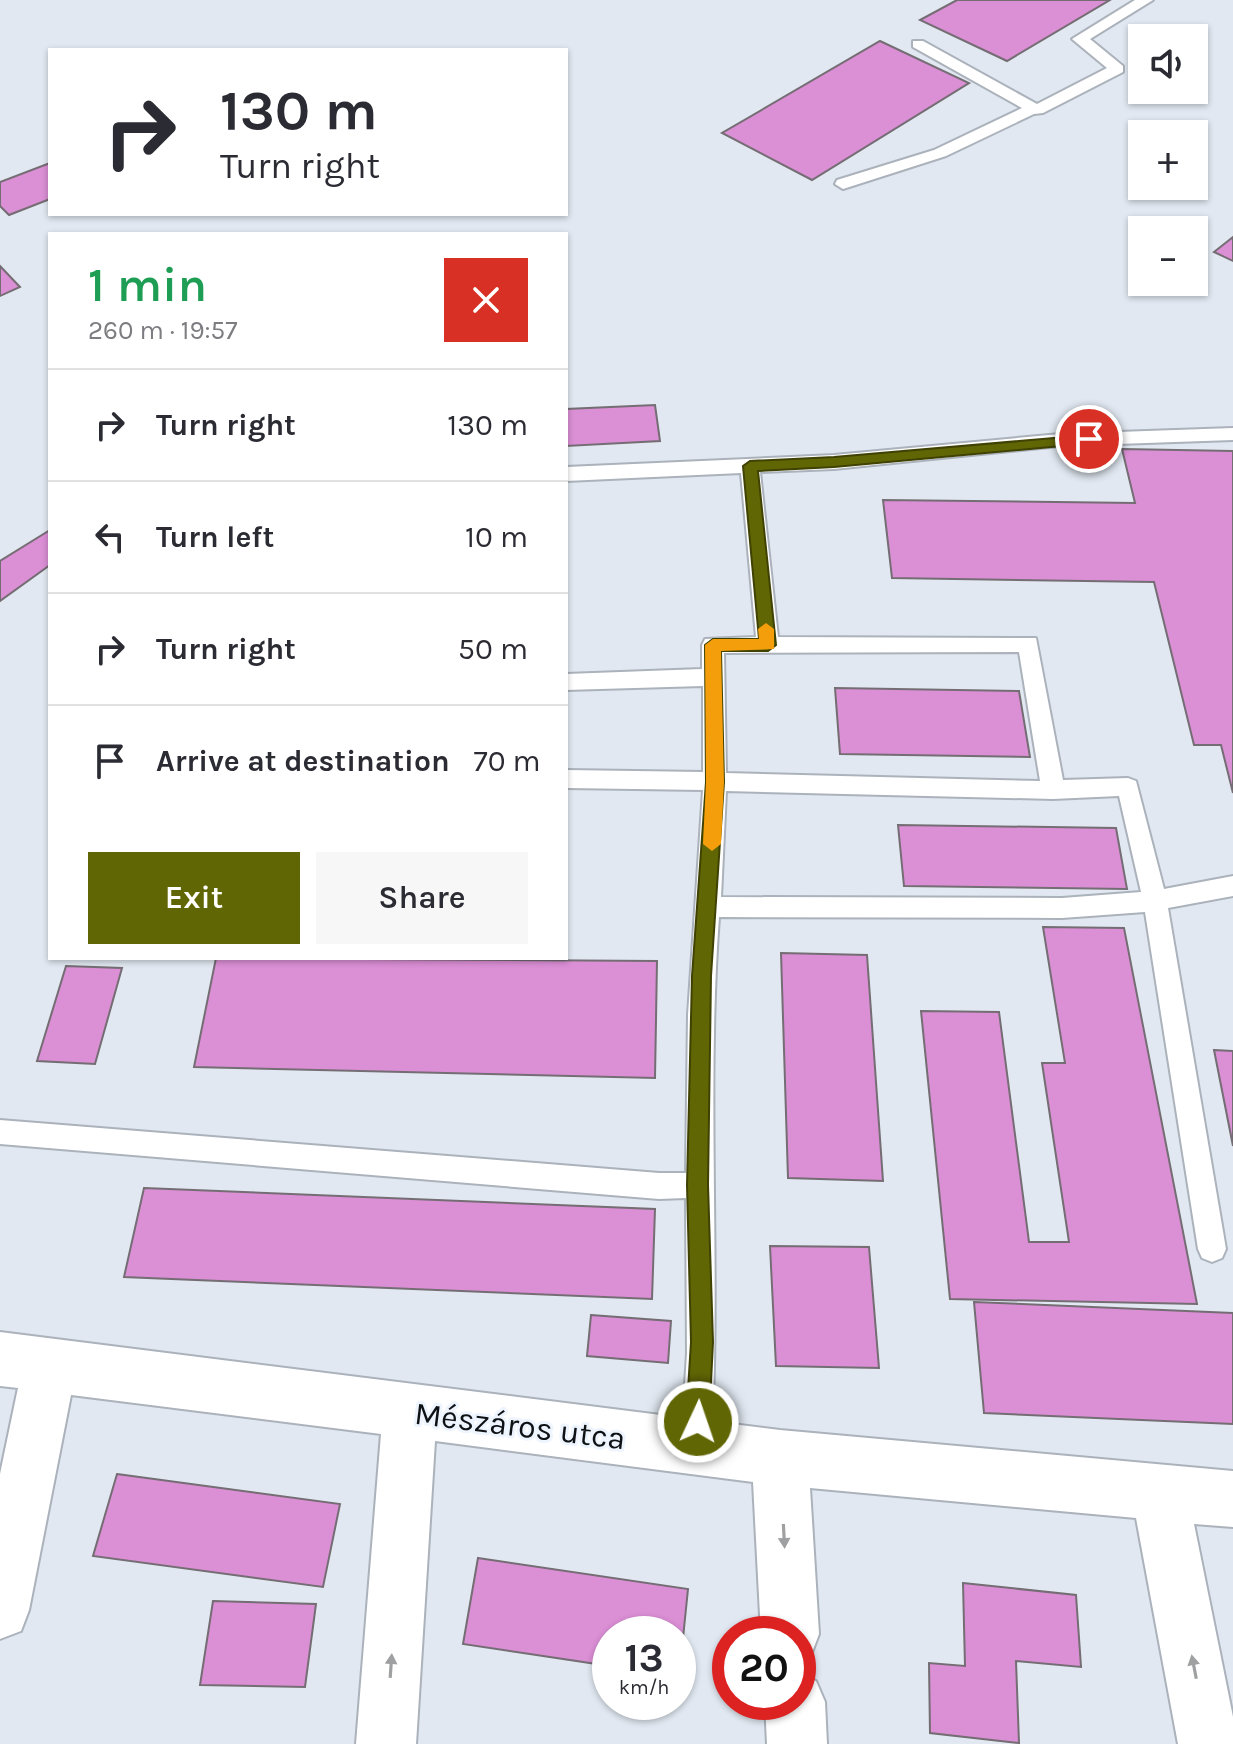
<!DOCTYPE html>
<meta charset="utf-8">
<style>
:root{--surface:#fff;--page:#f7f7f7;--text:#2b2b33;--muted:#7c7c81;--line:#e1e1e2;--accent:#616604}
body{margin:0;font-family:Karla,sans-serif;background:var(--page);color:var(--text);height:100vh;display:flex;flex-direction:column;font-size:30px;white-space:nowrap}
*{box-sizing:border-box;margin:0}
p{font-size:26px;color:var(--muted)}
.icon{flex:none;width:44px;height:44px;fill:none;stroke:currentColor;stroke-width:2;stroke-linecap:round;stroke-linejoin:round}
.map{position:relative;flex:1;overflow:hidden}
.sheet{position:absolute;left:48px;top:232px;width:520px;height:728px;display:flex;flex-direction:column;background:var(--surface);border-radius:0px;box-shadow:0 2px 6px #0004}
.sheet>*{flex:none}
.guide{position:absolute;left:48px;top:48px;width:520px;height:168px;border-radius:0px;box-shadow:0 2px 6px #0004;background:#fff;color:var(--text);overflow:hidden}
.controls{position:absolute;left:1128px;top:24px;display:grid;gap:16px}
.controls a{display:grid;place-items:center;width:80px;height:80px;border-radius:0px;background:var(--surface);box-shadow:0 2px 6px #0004;font-size:40px}
.speed{position:absolute;left:592px;top:1616px;display:flex;gap:16px;font-size:40px;font-weight:700;text-align:center}
.speed>*{display:grid;place-content:center;width:104px;height:104px;border-radius:50%;background:var(--surface);box-shadow:0 2px 6px #0004;line-height:1}
.speed small{font-size:20px;font-weight:400}
.speed .limit{border:12px solid #d22;background:#fff;color:#111}
.pin{position:absolute;display:grid;place-items:center;width:68px;height:68px;color:#fff;margin:-34px;border:4px solid #fff;border-radius:50%;box-shadow:0 2px 8px #0007}
.me{position:absolute;width:88px;margin:-44px;rotate:3deg;stroke-linejoin:round;filter:drop-shadow(0 0 6px #0008)}
.turn{display:flex;align-items:center;gap:28px;height:168px;padding:0 40px;font-size:36px}
.turn .icon{width:104px;height:104px;stroke-width:2.5}
.turn b{display:block;font-size:56px;line-height:68px}
.round{display:grid;place-items:center;flex:none;width:84px;height:84px;border-radius:0px;background:var(--page)}
.head{display:flex;align-items:center;justify-content:space-between;height:136px;padding:0 40px}
h1{font-size:48px;font-weight:600;line-height:60px;color:#1e9e55}
.primary-button{display:flex;gap:16px;margin-top:auto;padding:16px 40px}
.primary-button a{flex:1;height:92px;border-radius:0px;background:var(--accent);color:#fff;font-size:32px;font-weight:600;line-height:92px;text-align:center}
.primary-button a+a{background:var(--page);color:var(--text)}
ul{padding:0;list-style:none}
li{display:flex;align-items:center;gap:24px;height:112px;padding:0 40px;border-top:2px solid var(--line)}
li div{flex:1}
li b{display:block;font-size:30px}
li em{font-style:normal}
.map>svg:first-child{display:block}
</style>
<div class="map">
<svg width="1233" height="1744" viewBox="0 0 1233 1744">
<rect width="100%" height="100%" fill="#e1e8f1"/>
<g fill="#db8fd5" stroke="#756d74" stroke-width="2">
<polygon points="957,0 1110,0 1007,61 920,20"/>
<polygon points="880,41 969,83 812,180 722,133"/>
<polygon points="50,163 50,199 9,215 0,206 0,182"/>
<polygon points="1233,237 1233,261 1214,252"/>
<polygon points="0,266 20,287 0,296"/>
<polygon points="655,405 660,441 566,446 566,409"/>
<polygon points="1122,449 1233,451 1233,793 1221,745 1194,745 1154,582 892,578 883,500 1135,503"/>
<polygon points="50,530 50,565 0,601 0,561"/>
<polygon points="835,688 1019,691 1030,757 840,754"/>
<polygon points="898,825 1116,828 1127,889 904,886"/>
<polygon points="1043,927 1124,928 1197,1304 950,1299 921,1011 999,1012 1029,1242 1069,1242 1042,1063 1065,1063"/>
<polygon points="781,953 867,955 883,1181 788,1178"/>
<polygon points="216,958 657,961 655,1078 194,1067"/>
<polygon points="66,966 122,968 95,1064 37,1061"/>
<polygon points="1214,1050 1233,1051 1233,1146"/>
<polygon points="144,1188 655,1209 652,1299 124,1277"/>
<polygon points="770,1246 869,1247 879,1368 776,1366"/>
<polygon points="974,1302 1233,1313 1233,1424 984,1413"/>
<polygon points="591,1315 671,1321 668,1363 587,1356"/>
<polygon points="117,1474 340,1504 323,1587 93,1556"/>
<polygon points="478,1558 688,1589 679,1677 678,1634 610,1634 610,1666 463,1644"/>
<polygon points="963,1583 1076,1595 1081,1667 1016,1661 1019,1743 930,1733 929,1663 965,1666"/>
<polygon points="213,1601 316,1604 305,1687 200,1685"/>
</g>
<g fill="none" stroke-linecap="round" stroke-linejoin="round">
<defs>
<g id="service">
<polygon points="1135,0 1153,0 1090,39 1123,66 1123,72 1043,113 1034,114 946,156 843,189 835,184 837,180 934,150 1022,108 913,47 913,41 923,41 1037,104 1107,68 1072,39"/>
<path d="M1233,428V440L1060,446L834,469L760,472L778,637L1036,638L1063,780L1128,778L1136,781L1164,889L1233,876V896L1168,908L1226,1249L1222,1258L1212,1262L1202,1258L1198,1249L1145,912L1062,918L719,917C706,1094 721,1271 711,1448L707,1459L696,1463L685,1459L681,1448L687,1353L686,1198L659,1199L0,1144V1120L659,1173H686L688,1015L703,790L566,788V770L703,772V686L566,690V674L702,669V645L705,639L756,637L741,473L566,481V467L834,455L1060,434ZM1019,652L1040,781L726,773L724,653ZM726,791L1053,799L1119,796L1141,892L1062,898L721,897Z"/>
</g>
<g id="minor">
<polygon points="0,1332 780,1430 1233,1471 1233,1527 1194,1524 1233,1717 1233,1744 1178,1744 1136,1518 810,1488 819,1634 811,1655 798,1660 798,1634 761,1634 753,1482 435,1441 416,1744 356,1744 381,1434 71,1395 29,1610 21,1631 0,1639 0,1474 18,1388 0,1386"/>
<polygon points="798,1673 816,1681 825,1702 827,1744 767,1744 765,1702 798,1702"/>
</g>
</defs>
<use href="#service" stroke="#abb2bb" stroke-width="4"/>
<use href="#minor" stroke="#abb2bb" stroke-width="4"/>
<use href="#service" fill="#fff" fill-rule="evenodd"/>
<use href="#minor" fill="#fff" fill-rule="evenodd"/>
</g>
<defs><path id="oneway-solid" d="M-6-.8H1V-3.2L6.5 0L1 3.2V.8H-6Z" transform="scale(2)"/></defs>
<g fill="#9fa0a1">
<use href="#oneway-solid" transform="translate(784 1536) rotate(87)"/>
<use href="#oneway-solid" transform="translate(391 1666) rotate(-86)"/>
<use href="#oneway-solid" transform="translate(1194 1667) rotate(-101)"/>
</g>
<polygon fill="#616604" stroke="#3f4203" stroke-width="2" points="1089,435 1096,439 1094,443 834,467 758,471 776,645 768,651 721,651 724,782 711,976 708,1185 713,1342 709,1422 706,1430 698,1433 690,1430 686,1422 691,1342 687,1185 692,976 706,782 705,645 713,639 759,639 743,466 750,461 834,457"/>
<polygon fill="#f59e0b" points="766,623 774,629 774,649 721,651 724,782 721,844 712,851 703,844 706,782 705,645 713,639 759,639 758,629"/>
<g text-anchor="middle" dominant-baseline="central" stroke-width="6" stroke-linejoin="round" paint-order="stroke">
<g font-size="32" fill="#0f1215" stroke="#eef5ff">
<text transform="translate(520 1426) rotate(7)">Mészáros utca</text>
</g>
</g>
</svg>
<div class="controls">
<a><svg class="icon" aria-label="sound" viewBox="0 0 24 24"><path d="M4 9h4l5-4v14l-5-4H4zM17 9q2 3 0 6"/></svg></a>
<a>+</a>
<a>−</a>
</div>
<div class="speed"><div>13<small>km/h</small></div><div class="limit">20</div></div>
<div class="pin" style="left:1089px;top:439px;background:#d93025"><svg class="icon" aria-label="arrive" viewBox="0 0 24 24"><path d="M6 21V4h12l-3 4 3 4H6"/></svg></div>
<svg class="me" style="left:698px;top:1422px" viewBox="-20 -20 40 40"><circle r="17" fill="#616604" stroke="#fff" stroke-width="3"/><path d="M0-11L8 9 0 5-8 9z" fill="#fff"/></svg>
<div class="guide">
<div class="turn"><svg class="icon" aria-label="right" viewBox="0 0 24 24"><path d="M7 20v-9h11M14 6l5 5-5 5"/></svg><div><b>130 m</b>Turn right</div></div>
</div>
<section class="sheet">
<div class="head"><div><h1>1 min</h1><p>260 m · 19:57</p></div><a class="round" style="background:#d93025;color:#fff"><svg class="icon" aria-label="close" viewBox="0 0 24 24"><path d="M6 6l12 12M18 6L6 18"/></svg></a></div>
<ul>
<li><svg class="icon" aria-label="right" viewBox="0 0 24 24"><path d="M7 20v-9h11M14 6l5 5-5 5"/></svg><div><b>Turn right</b></div><em>130 m</em></li>
<li><svg class="icon" aria-label="left" viewBox="0 0 24 24"><path d="M17 20v-9H6M10 6l-5 5 5 5"/></svg><div><b>Turn left</b></div><em>10 m</em></li>
<li><svg class="icon" aria-label="right" viewBox="0 0 24 24"><path d="M7 20v-9h11M14 6l5 5-5 5"/></svg><div><b>Turn right</b></div><em>50 m</em></li>
<li><svg class="icon" aria-label="arrive" viewBox="0 0 24 24"><path d="M6 21V4h12l-3 4 3 4H6"/></svg><div><b>Arrive at destination</b></div><em>70 m</em></li>
</ul>
<div class="primary-button"><a>Exit</a><a>Share</a></div>
</section>
</div>
